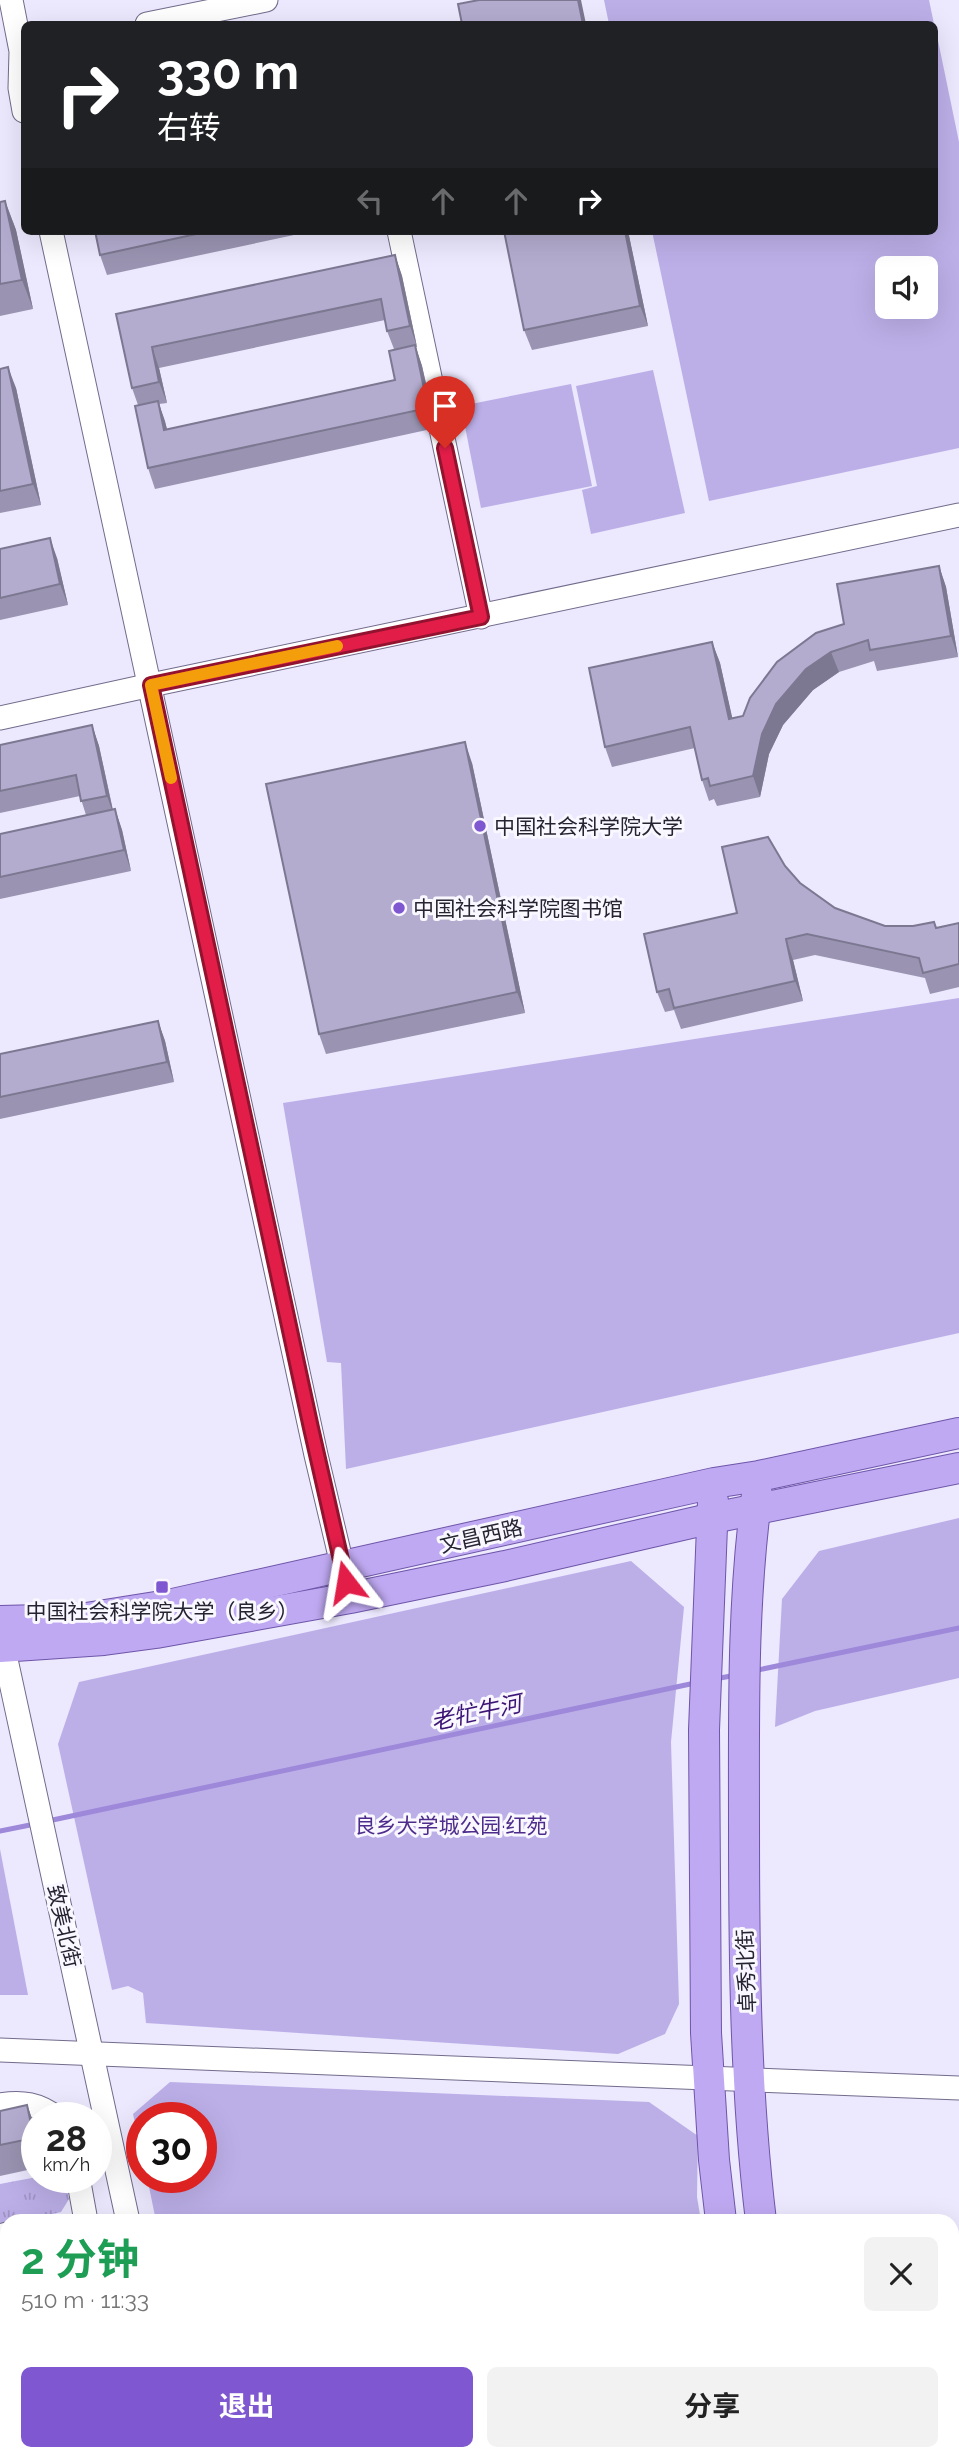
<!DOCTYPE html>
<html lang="zh">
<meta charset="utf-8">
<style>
:root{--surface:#fff;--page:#f2f2f2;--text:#222;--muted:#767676;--accent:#7e57d1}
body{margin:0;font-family:Raleway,"Noto Sans SC",sans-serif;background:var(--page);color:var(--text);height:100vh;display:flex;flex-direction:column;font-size:26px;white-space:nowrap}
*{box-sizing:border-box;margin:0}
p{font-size:23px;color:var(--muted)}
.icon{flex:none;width:38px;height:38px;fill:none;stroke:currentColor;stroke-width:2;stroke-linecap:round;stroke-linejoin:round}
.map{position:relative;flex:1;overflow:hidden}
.sheet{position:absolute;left:0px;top:2214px;width:959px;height:247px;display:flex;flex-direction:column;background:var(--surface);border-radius:21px 21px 0 0;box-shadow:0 7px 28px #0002}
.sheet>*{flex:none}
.guide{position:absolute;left:21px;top:21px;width:917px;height:214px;border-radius:10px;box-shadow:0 7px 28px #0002;background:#202124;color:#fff;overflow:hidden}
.tools{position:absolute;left:875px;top:256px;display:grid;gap:14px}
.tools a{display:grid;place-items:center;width:63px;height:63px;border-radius:10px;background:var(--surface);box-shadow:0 7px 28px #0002;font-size:35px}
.speed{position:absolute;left:21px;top:2102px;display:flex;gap:14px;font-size:35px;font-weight:700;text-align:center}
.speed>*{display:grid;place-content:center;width:91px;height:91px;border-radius:50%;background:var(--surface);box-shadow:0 7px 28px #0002;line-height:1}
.speed small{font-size:18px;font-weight:400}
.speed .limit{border:10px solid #d22;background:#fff;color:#111}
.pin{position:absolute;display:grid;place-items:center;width:60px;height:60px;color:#fff;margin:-72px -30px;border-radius:50% 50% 50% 0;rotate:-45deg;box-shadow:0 0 7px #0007}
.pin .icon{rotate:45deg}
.me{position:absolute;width:77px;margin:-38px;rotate:346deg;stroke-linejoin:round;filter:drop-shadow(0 0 5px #0008)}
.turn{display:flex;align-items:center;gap:24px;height:147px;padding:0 21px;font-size:32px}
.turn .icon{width:91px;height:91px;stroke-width:2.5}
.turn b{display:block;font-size:49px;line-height:60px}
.lanes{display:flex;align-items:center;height:66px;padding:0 21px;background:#0003;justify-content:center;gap:35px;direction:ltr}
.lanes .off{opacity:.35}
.round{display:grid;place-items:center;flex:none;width:74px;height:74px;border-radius:10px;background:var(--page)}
.headline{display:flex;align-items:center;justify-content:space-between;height:119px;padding:0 21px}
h1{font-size:42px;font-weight:700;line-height:52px;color:#1e9e55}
.primary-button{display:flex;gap:14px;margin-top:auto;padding:14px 21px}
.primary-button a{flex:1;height:80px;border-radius:10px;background:var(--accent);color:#fff;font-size:28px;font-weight:700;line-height:80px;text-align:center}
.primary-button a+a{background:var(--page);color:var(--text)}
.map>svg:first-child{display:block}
</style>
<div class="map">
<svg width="959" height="2460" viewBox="0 0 959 2460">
<defs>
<pattern id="grass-tufts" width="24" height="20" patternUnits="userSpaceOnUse" patternTransform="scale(1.75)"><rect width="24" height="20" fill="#bcafe8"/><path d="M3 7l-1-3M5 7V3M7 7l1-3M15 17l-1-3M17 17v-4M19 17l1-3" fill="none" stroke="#a296c7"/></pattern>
</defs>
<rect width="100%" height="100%" fill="#ece8fe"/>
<polygon fill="url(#grass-tufts)" points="37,2177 64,2177 69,2199 61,2212 22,2221 7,2221 7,2224 0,2225 0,2184"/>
<g fill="#bcafe8" fill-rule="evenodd">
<polygon points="604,0 929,0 934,24 609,24"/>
<path d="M935,26L959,142V448L709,501L652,231H934ZM887,268H926V306H887Z"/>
<polygon points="653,370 685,513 591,534 582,490 597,486 576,386"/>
<polygon points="571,384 592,486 481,508 461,406"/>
<polygon points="959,998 959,1333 346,1469 341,1363 327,1362 283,1103"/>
<polygon points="959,1518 959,1678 815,1711 775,1727 782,1599 819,1551"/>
<polygon points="631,1561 684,1607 671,1742 679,2004 665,2034 618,2054 146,2023 143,1993 128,1986 112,1990 58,1744 79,1682"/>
<polygon points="0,1849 28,1995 0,1995"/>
<polygon points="170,2082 649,2102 698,2136 697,2197 701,2221 156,2221 147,2177 201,2177 201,2118 142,2118 142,2154 133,2114"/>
<polygon points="207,2454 737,2454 738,2460 208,2460"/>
</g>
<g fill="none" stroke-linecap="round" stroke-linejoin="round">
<g stroke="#9d88da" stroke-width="5">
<polyline points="753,1671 959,1628"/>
<polyline points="715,1679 736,1675"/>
<polyline points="48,1821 695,1683"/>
<polyline points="0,1831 35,1824"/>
</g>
<defs>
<g id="minor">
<polyline points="11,0 21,51 20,88 24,111"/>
<polyline points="147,24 266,0"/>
<polyline points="51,231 316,1455 350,1598"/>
<polyline points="399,231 481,617"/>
<polyline points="0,718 151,685 959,515"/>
<polyline points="0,1632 128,2221"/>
<polyline points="0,2050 959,2088"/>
<path d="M0,2105C22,2101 39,2104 57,2118"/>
<polyline points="78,2177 86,2221"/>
<polyline points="0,2236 7,2234"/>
<polyline points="177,2454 178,2460"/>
</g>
<g id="major">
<path d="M757,1494C742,1603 744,1714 744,1823C744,1955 745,2089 761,2221"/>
<polyline points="713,1501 704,1730 706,2033 714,2160 721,2221"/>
<polyline points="0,1621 80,1619 168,1605 714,1483 759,1476 959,1433"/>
<polyline points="0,1647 104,1640 156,1633 350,1598 505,1566 713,1518 959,1468"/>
<polyline points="757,2454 759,2460"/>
<polyline points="798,2454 799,2460"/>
</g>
</defs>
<use href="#minor" stroke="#726b8b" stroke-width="25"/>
<use href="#major" stroke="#6e55a9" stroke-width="32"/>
<use href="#minor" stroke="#fff" stroke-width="23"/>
<use href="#major" stroke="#bfa9f2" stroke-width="30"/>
</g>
<g fill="#9a94b2" fill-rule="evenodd">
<polygon points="5,201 16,230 33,309 0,316 0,202"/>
<polygon points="95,231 313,231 107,275 100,255"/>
<polygon points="504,231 628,231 648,326 532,350 524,330"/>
<path d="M395,255L402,276L417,347H416L422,366L436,428L155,489L148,468L138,405L132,388L116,314ZM385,320L387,331L394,349L395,380L167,429L159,404L167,403L159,368Z"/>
<polygon points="0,369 16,388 41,505 0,513"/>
<polygon points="0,549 57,558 68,605 0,620"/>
<polygon points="939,566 946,587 958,657 877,671 874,661 839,672 813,690 783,725 769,754 760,797 717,806 714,799 709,801 702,780 695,748 612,767 605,747 712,642 720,663 732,718 743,716 844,624"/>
<polygon points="92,725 99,746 113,810 115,809 122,830 131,871 0,899 0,834 86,815 80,796 0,813 0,745"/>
<polygon points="472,763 525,1013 326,1054 319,1034"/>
<polygon points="785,866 800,883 835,908 885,926 936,928 959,923 959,987 930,994 925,978 815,955 793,960 803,1001 681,1029 674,1010 665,1012 657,992"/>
<polygon points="158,1021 165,1041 174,1082 0,1119 0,1054"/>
<polygon points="27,2105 37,2132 37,2168 0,2176 0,2111"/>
</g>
<g fill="#7d7891">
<polygon points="578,0 581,0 586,24 583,24"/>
<polygon points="5,201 16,230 33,309 22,280"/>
<polygon points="625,231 628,231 648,326 640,306"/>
<polygon points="395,255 402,276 417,347 410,326"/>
<polygon points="415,345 422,366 436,428 428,408"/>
<polygon points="152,347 159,368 167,403 159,382"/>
<polygon points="8,367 16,388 41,505 33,484"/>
<polygon points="158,401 165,421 172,450 164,430"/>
<polygon points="50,538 57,558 68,605 60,584"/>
<polygon points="939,566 946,587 958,657 951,636"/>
<polygon points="712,642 720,663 737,739 729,719"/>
<polygon points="831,652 839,672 813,690 783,725 769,754 760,797 753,776 762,734 776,704 806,669"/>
<polygon points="92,725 99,746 114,816 107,796"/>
<polygon points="465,742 472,763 525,1013 517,992"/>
<polygon points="115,809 122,830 131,871 124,850"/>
<polygon points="786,939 793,960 803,1001 795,981"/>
<polygon points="158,1021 165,1041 174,1082 167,1062"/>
<polygon points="27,2105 37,2132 37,2146 34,2138"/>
</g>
<g fill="#b3accf" stroke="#7d7891" stroke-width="2">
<polygon points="479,0 578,0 583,24 462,24 458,4"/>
<polygon points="5,201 22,280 0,284 0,202"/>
<polygon points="95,231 210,231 100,255"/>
<polygon points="504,231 625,231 640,306 524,330"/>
<polygon points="395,255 410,326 387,331 381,299 152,347 159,382 132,388 116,314"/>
<polygon points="415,345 428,408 148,468 135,406 158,401 164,430 395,380 389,351"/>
<polygon points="8,367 33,484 0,491 0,369"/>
<polygon points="50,538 60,584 0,598 0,549"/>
<polygon points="939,566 951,636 870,650 868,640 831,652 806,669 776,704 762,734 753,776 710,786 708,778 702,780 690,727 605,747 589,668 712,642 729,719 743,716 750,698 777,662 816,633 844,624 837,584"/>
<polygon points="92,725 107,796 81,801 76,775 0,791 0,745"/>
<polygon points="465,742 517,992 319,1034 266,784"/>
<polygon points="115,809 124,850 0,877 0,834"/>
<polygon points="768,837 785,866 800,883 835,908 885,926 913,926 934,922 936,928 959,923 959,964 923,973 919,958 807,934 786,939 795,981 674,1008 669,989 657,992 644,934 737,913 722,847"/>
<polygon points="158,1021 167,1062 0,1097 0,1054"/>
<polygon points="27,2105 34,2138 0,2145 0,2111"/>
<polygon points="41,2454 96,2454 98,2460 20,2460 20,2458"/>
</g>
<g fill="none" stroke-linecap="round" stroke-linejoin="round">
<defs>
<polyline id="route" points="346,1582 311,1428 151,685 481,617 445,448"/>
</defs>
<use href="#route" stroke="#92132f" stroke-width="18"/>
<use href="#route" stroke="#e11d48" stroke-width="12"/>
<polyline stroke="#f59e0b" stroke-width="12" points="171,778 151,685 337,646"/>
</g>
<g fill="#7e57d1" stroke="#f9f7ff" stroke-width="2.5">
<circle cx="480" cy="826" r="7"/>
<circle cx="399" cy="908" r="7"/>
<rect x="155" y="1580" width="14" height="14" rx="3.5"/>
</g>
<g text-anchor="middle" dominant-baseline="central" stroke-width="6" stroke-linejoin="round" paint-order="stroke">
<g font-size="21" fill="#272432" stroke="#f9f7ff" text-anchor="start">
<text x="494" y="826">中国社会科学院大学</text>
<text x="413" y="908">中国社会科学院图书馆</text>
<text x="162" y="1611" text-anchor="middle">中国社会科学院大学（良乡）</text>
</g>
<g font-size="21" fill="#272432" stroke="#f9f7ff">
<text transform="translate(481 1536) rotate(-13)">文昌西路</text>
<text transform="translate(64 1926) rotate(77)">致美北街</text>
<text transform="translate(746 1971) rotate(-92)">卓秀北街</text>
</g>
<g font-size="21" fill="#4e2c8c" stroke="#f9f7ff">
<text x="451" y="1825">良乡大学城公园·红苑</text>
</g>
<g font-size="23" font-style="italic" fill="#3c1475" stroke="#f9f7ff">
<text transform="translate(476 1712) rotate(-12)">老牤牛河</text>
</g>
</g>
</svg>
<div class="tools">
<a><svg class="icon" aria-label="sound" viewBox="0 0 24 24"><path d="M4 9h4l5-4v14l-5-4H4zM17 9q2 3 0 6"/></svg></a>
</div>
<div class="speed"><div>28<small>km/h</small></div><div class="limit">30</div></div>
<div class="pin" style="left:445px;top:448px;background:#d93025"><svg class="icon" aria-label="arrive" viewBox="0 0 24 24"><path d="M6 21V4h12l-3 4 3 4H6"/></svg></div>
<svg class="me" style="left:346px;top:1582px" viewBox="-20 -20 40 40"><path d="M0-17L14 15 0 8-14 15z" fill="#e11d48" stroke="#fff" stroke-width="4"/></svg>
<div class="guide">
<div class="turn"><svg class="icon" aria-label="right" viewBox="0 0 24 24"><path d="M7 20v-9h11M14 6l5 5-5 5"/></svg><div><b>330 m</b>右转</div></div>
<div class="lanes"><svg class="icon off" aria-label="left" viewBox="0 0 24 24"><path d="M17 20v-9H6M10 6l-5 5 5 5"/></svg><svg class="icon off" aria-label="ahead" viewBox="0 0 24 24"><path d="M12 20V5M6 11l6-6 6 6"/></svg><svg class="icon off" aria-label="ahead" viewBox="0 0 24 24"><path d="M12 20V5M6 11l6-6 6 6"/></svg><svg class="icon" aria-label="right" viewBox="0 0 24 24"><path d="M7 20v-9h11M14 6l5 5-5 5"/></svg></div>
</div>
<section class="sheet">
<div class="headline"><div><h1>2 分钟</h1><p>510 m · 11:33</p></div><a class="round"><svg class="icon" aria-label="close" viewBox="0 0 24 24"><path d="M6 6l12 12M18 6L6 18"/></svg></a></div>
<div class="primary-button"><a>退出</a><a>分享</a></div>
</section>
</div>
